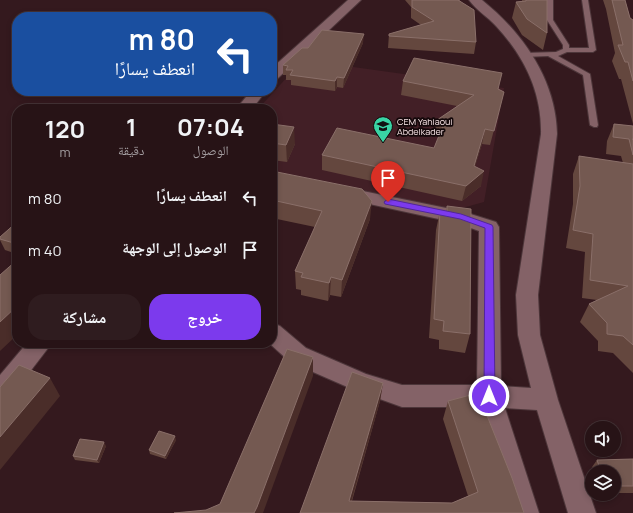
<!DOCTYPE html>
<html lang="ar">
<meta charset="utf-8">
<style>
:root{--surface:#271316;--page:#2f1c1f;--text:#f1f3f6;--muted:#a49ea1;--line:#433235;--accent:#7c3aed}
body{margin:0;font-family:Manrope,"Noto Naskh Arabic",sans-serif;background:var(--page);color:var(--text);direction:rtl;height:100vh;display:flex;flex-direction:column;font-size:15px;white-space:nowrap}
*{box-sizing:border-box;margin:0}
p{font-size:13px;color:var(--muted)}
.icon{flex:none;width:22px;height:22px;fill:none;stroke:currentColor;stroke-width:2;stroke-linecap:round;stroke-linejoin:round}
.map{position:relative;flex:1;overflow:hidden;direction:ltr}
.panel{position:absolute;left:12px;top:104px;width:265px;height:244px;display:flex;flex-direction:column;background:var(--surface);border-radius:16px;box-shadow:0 2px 6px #0003,0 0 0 1px var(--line);direction:rtl}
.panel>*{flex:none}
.banner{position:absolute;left:12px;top:12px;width:265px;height:84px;border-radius:16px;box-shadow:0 2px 6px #0003,0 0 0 1px var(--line);direction:rtl;background:#1a4fa0;color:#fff;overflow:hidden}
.tools{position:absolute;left:585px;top:421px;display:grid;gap:8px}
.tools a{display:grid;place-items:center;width:36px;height:36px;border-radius:50%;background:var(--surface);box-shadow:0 2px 6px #0003,0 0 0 1px var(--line);font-size:20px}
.pin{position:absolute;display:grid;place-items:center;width:34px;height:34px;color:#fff;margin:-41px -17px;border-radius:50% 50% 50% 0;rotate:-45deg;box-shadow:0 0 4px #0007}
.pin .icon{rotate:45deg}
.me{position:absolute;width:44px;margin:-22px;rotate:0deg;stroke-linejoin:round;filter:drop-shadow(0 0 3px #0008)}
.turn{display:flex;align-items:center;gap:14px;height:84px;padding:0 16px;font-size:18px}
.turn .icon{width:52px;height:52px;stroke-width:2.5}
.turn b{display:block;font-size:28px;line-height:34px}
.eta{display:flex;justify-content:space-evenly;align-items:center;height:68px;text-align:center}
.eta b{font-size:24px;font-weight:700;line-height:28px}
.primary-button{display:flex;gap:8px;margin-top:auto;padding:8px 16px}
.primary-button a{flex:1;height:46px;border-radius:16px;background:var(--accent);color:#fff;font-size:16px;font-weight:700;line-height:46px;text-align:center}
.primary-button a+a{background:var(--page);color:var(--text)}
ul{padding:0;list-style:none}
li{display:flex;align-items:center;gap:12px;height:52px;padding:0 16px}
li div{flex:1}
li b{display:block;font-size:15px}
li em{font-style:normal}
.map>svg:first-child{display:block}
</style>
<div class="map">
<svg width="633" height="513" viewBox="0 0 633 513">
<rect width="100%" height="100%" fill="#34191e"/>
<polygon fill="#421f26" points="303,60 504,88 484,202 444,213 272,178 272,109 258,109"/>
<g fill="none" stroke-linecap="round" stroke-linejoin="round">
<defs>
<polygon id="lane" points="547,0 553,0 553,20 569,45 569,48 589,48 582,0 588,0 596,50 593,52 567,52 558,56 590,74 598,125 597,127 594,127 590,125 583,75 548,56 524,57 521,55 524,53 556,52 563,49 563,45 547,20"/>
<g id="street">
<polygon points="348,0 361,0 277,79 272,80 272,68"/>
<path d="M469,0H482C523,33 556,80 557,134L538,295L540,335L558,400L596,513H568L537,410L505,408L539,513H511L480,407H402L352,389L290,362L269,343H272V323L280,326L306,348L366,374L402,385H477L479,231L457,223L337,197L334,193L337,189L343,187L461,211L496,222L499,227L501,386L531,388L518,335L516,295L541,134C542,92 524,56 496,26C488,17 476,10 469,0Z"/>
<polygon points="251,91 266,91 252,109 236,109"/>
<polygon points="27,343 52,343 9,399 0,403 0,375"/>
</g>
</defs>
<use href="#lane" stroke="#4d363a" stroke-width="2"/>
<use href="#street" stroke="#4d363a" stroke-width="2"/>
<use href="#lane" fill="#846267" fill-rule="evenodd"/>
<use href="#street" fill="#846267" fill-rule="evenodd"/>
</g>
<g fill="#64473e">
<polygon points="405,0 460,0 460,1 476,42 474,54 388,48 389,34 421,25 411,18 411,7"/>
<polygon points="522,0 547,0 547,33 543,50 522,35 512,18 516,2 522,1"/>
<polygon points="603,0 625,0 630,18 633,20 633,124 621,79 619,79 612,61 615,53 606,9"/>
<polygon points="363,43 343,88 337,87 335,91 291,85 291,80 286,80 286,75 283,75 283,65 308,48"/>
<polygon points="403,81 498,89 504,92 490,145 482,144 475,166 481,186 462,201 322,170 322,155 434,148 439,136 434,134 437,120 457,106 401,95"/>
<polygon points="272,124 295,144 287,162 272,160"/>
<polygon points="614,124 633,126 633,373 613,353 598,351 598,341 580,322 589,304 597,300 582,298 585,252 566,248 573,204 573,174 579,156 623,163 621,156 606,154 607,141"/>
<polygon points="272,171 370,219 341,297 330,295 328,301 301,295 301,290 296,289 295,271 315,227 272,218"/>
<polygon points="447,206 470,334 465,353 439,349 439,340 429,338 436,230 440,211 446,212"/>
<polygon points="17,222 17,254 5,250 0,240 0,237"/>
<polygon points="383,383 380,401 352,501 452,503 468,496 443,419 448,401 524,513 300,513"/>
<polygon points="176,440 166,459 150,454 149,450"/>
<polygon points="106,446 99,463 75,460 73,456"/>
<polygon points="633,459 633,493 614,493 614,472 594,472 592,467 597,460"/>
</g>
<g fill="#4a2d29">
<polygon points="364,34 363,43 343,88 344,78"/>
<polygon points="337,77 337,87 335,91 335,81"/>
<polygon points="294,127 295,144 287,162 286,145"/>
<polygon points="485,129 482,144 471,180 474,166"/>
<polygon points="484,171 481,186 462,201 466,186"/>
<polygon points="372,201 370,219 341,297 342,280"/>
<polygon points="331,277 330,295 328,301 329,283"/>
<polygon points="17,306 17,335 0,351 0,322"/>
<polygon points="313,357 313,376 263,513 254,513"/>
<polygon points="50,378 60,396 0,470 0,437"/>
<polygon points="383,383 380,401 348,513 349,501"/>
<polygon points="175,436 176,440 166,459 165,456"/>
<polygon points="104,442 106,446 99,463 97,460"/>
</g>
<g fill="#745951" stroke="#8a6f69">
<polygon points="412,0 458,0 474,10 476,42 389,36 389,34 434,21 412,7"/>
<polygon points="526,0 547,0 547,33 527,19 516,2 526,1"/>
<polygon points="612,0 625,0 630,18 633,20 633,81 628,62 625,62 618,45 623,45"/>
<polygon points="322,30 364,34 344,78 337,77 335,81 290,75 293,70 286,70 288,66 283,65 302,48 308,48"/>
<polygon points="414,58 502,73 498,89 504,92 494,131 485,129 474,166 484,171 466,186 322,155 337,128 434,148 444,123 437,120 474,95 403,81"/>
<polygon points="272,124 294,127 286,145 272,143"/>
<polygon points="614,124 633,126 633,139 632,139 633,140 633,155 629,139 613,137"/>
<polygon points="579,156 633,164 633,345 623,336 607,334 607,323 589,304 628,286 590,280 593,234 573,230 580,186"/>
<polygon points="272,171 362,189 372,201 342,280 331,277 329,283 301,277 303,273 295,271 322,211 272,200"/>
<polygon points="447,206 471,209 470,334 443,331 444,321 434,319 440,211 447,212"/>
<polygon points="17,222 17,244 0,239 0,237"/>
<polygon points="17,260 17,306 0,322 0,275"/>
<polygon points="287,349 313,357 257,507 254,513 174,513 206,510 220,504"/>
<polygon points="19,365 50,378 0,437 0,387"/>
<polygon points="352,372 383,383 349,501 452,503 478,492 448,401 478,393 512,478 524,513 300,513"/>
<polygon points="159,431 175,436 165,456 149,450"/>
<polygon points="80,439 104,442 97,460 73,456"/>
<polygon points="633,459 633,486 614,486 614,472 601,472 597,460"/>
</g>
<polygon fill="#7c3aed" stroke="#51269a" points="388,199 461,214 492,225 493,227 495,396 493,399 489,401 485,399 484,396 485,228 460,219 385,204 384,202"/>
<defs>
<symbol id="school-pin" viewBox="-11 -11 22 30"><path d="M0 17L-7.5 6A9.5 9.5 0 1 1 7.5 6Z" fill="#39d4a5" stroke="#14080a"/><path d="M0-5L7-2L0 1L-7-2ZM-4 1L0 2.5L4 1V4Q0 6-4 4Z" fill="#111"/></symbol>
</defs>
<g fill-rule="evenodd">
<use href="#school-pin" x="372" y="115" width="22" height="30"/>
</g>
<g text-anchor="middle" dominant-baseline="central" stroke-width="3.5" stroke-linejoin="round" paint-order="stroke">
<g font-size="9" fill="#fde9eb" stroke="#14080a" text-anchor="start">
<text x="397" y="121">CEM Yahiaoui<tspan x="397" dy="10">Abdelkader</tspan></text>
</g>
</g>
</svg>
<div class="tools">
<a><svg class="icon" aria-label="sound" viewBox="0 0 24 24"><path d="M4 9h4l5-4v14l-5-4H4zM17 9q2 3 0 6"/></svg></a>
<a><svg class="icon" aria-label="layers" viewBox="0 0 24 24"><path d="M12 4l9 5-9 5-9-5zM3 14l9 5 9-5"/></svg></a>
</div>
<div class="pin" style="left:388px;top:202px;background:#d93025"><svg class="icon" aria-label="arrive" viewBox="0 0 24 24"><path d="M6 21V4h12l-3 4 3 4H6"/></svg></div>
<svg class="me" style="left:489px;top:396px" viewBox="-20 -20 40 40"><circle r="17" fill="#7c3aed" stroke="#fff" stroke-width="3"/><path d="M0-11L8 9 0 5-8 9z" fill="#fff"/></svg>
<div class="banner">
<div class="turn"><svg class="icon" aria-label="left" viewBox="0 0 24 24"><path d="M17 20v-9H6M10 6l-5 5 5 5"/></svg><div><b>80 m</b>انعطف يسارًا</div></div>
</div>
<section class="panel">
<div class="eta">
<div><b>07:04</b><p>الوصول</p></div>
<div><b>1</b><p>دقيقة</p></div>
<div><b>120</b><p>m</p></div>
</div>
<ul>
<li><svg class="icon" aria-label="left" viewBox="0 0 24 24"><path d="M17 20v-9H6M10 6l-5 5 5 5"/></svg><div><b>انعطف يسارًا</b></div><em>80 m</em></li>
<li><svg class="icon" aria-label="arrive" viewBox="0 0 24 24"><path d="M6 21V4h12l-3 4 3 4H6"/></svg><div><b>الوصول إلى الوجهة</b></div><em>40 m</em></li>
</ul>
<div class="primary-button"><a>خروج</a><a>مشاركة</a></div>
</section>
</div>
